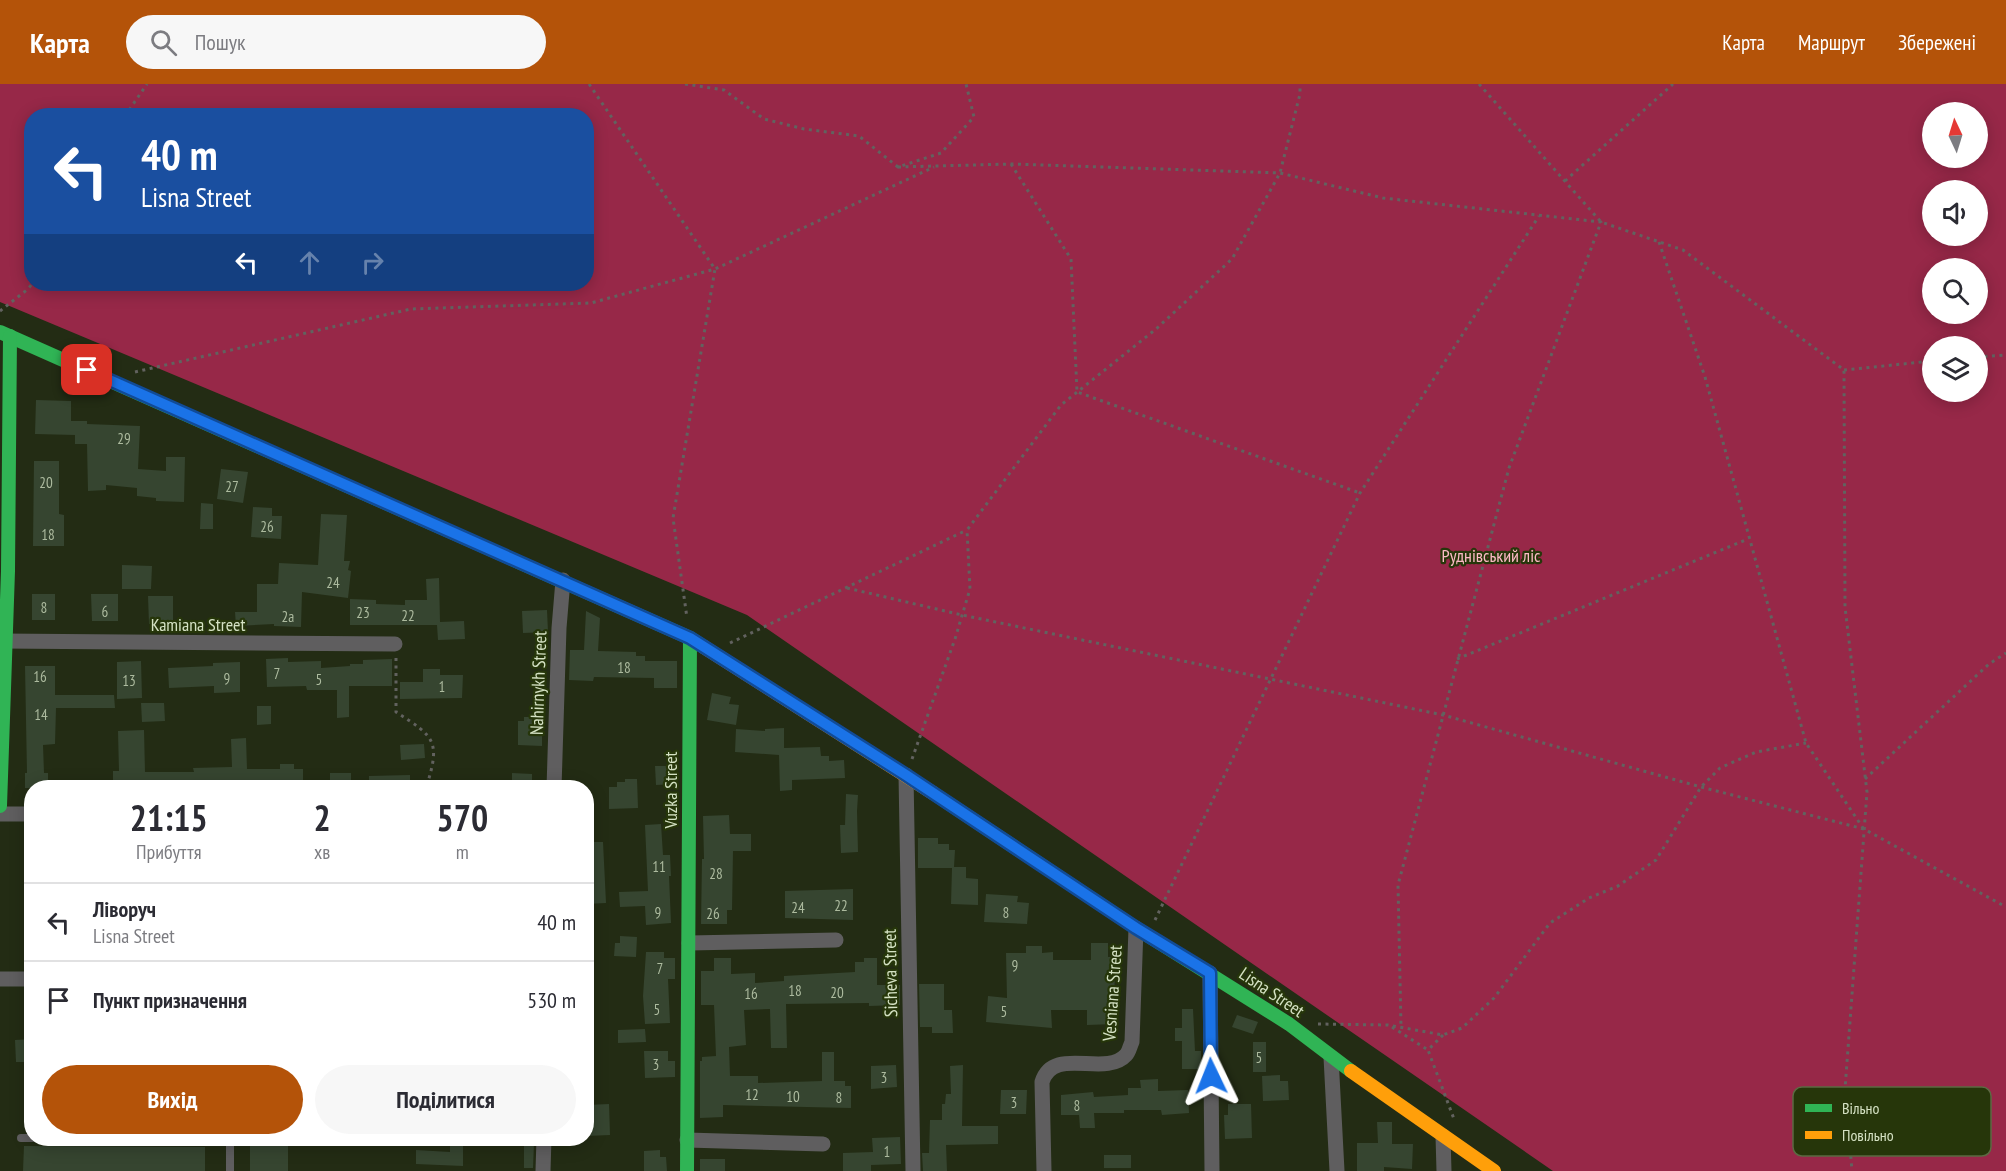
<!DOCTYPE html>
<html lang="uk">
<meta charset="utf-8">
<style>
:root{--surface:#fff;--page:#f7f7f7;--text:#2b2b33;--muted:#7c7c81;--line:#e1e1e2;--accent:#b45309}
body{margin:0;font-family:"PT Sans Narrow",sans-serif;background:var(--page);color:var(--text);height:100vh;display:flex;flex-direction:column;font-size:22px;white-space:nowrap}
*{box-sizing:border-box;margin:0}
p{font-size:20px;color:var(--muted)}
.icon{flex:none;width:33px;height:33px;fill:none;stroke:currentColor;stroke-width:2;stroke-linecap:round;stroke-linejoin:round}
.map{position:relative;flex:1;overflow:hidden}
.panel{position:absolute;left:24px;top:696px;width:570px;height:366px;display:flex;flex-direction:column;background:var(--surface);border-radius:24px;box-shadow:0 3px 15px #0003}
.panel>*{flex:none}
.banner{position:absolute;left:24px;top:24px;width:570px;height:183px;border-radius:24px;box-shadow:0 3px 15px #0003;background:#1a4fa0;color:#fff;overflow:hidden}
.needle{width:39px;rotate:356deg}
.tools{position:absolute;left:1922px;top:18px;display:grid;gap:12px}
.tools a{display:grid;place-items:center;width:66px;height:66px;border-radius:50%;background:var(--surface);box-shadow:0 3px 15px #0003;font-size:30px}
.pin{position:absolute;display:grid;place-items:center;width:51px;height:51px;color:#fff;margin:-26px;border-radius:12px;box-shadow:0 3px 9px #0006}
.me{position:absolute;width:66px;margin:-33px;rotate:358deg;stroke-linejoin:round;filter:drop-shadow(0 0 4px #0008)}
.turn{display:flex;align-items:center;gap:21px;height:126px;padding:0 18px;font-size:27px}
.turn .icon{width:78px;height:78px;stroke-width:2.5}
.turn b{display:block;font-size:42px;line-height:51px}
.lanes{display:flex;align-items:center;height:57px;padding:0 18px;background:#0003;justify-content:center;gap:30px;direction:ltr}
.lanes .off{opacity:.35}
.eta{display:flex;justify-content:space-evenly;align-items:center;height:102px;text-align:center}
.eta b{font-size:36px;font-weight:700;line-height:42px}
.cta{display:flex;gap:12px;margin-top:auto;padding:12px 18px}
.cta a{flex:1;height:69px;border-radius:36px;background:var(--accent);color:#fff;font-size:24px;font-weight:700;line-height:69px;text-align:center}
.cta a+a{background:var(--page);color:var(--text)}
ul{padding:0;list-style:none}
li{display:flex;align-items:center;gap:18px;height:78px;padding:0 18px;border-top:2px solid var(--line)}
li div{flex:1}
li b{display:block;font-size:22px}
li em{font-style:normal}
header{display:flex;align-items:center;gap:36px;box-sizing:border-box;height:84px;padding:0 30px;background:var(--accent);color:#fff}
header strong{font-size:28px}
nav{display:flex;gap:33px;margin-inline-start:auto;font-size:21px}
.search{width:420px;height:54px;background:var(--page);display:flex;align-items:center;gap:15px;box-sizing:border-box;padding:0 21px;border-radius:33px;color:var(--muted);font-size:22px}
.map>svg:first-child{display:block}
</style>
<header>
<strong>Карта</strong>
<div class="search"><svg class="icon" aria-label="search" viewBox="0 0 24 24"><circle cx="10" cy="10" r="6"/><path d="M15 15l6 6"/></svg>Пошук</div>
<nav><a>Карта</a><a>Маршрут</a><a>Збережені</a></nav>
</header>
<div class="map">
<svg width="2006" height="1087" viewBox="0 0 2006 1087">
<rect width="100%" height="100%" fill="#232c14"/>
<path fill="#972848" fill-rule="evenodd" d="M0,0H2006V1087H1553L747,531L0,218ZM1932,28H1977V74H1932ZM32,32H586V200H32ZM1932,106H1977V152H1932ZM1932,184H1977V230H1932ZM1932,262H1977V308H1932Z"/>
<g fill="#364530">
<polygon points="36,316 71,317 71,337 87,337 87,340 140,342 138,385 166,387 166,373 185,373 184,418 156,417 156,414 137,412 137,404 106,401 106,406 88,407 87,360 75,360 75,351 35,350"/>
<polygon points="34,377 59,377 59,430 64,431 64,462 33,462"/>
<polygon points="221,385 248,388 243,419 217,415"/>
<polygon points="201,419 213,420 213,445 200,445"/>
<polygon points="253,423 272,424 272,432 282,432 281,455 251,453"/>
<polygon points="321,430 347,431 344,477 350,477 348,486 351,487 348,514 302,508 301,543 274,542 274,540 236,542 235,528 257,528 257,500 278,500 279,479 318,481"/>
<polygon points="122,481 152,482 151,505 122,505"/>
<polygon points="439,494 440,538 464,537 465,555 438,556 437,541 350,541 350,515 376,516 376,520 405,521 405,516 427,516 426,495"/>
<rect x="32" y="510" width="23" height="26"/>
<polygon points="91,510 118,510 118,537 92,537"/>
<polygon points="148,512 173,512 173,539 149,540"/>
<polygon points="547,526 548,548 523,549 522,527"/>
<polygon points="586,527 600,534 598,567 636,568 636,572 645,572 645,577 677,577 677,604 654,604 654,594 594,593 593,597 569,596 570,566 584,566"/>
<polygon points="288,574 288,578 321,577 321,584 350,582 350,580 363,580 363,576 392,575 392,602 349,602 349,633 337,634 337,606 307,606 306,602 267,603 266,575"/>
<polygon points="141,577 142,614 117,615 117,578"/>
<polygon points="240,578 240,608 214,609 214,602 169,604 168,584 213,582 213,579"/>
<polygon points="25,582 55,582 55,611 114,611 115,624 56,624 55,660 43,661 44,689 48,689 48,704 25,704 25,689 27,689"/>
<polygon points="423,585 440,585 440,591 463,591 462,614 400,615 400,598 423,598"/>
<polygon points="712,609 731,613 729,620 739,621 736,641 707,636"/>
<polygon points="141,619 164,619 165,637 142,638"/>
<polygon points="257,622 271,622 271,640 257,641"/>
<polygon points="524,633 536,633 536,638 542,638 542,662 518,661 518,637 524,637"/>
<polygon points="784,644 784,664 820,663 821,672 829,672 829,677 844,676 845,694 792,696 792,706 780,707 779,671 735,668 736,645 765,647 765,645"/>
<polygon points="144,646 145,688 194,688 193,684 232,683 231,655 246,654 247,685 280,685 280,680 294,680 294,685 303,685 303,704 113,704 113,687 119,687 118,647"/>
<polygon points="424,660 425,674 401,676 400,661"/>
<polygon points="655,682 674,682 675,700 656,701"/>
<rect x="330" y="689" width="21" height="15"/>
<polygon points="512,689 532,690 532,704 512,704"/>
<polygon points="410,691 410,704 369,704 369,692"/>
<polygon points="625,695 637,695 638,724 609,725 609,703 617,703 617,698 625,698"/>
<polygon points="846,710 858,711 857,727 858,768 841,769 840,741 845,741"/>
<polygon points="729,731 730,750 751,750 751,767 733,767 732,826 727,826 727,840 701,840 702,775 704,775 703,732"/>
<polygon points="661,740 663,771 670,771 671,792 669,792 671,839 646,841 645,822 620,823 619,808 648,807 645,741"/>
<polygon points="918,754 938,754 938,760 949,760 949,766 955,766 954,783 966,783 966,794 978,795 978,821 951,820 952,784 918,784"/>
<polygon points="589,758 603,758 606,819 586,820 586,789 590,789"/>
<polygon points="853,805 853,836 785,834 785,807"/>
<polygon points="986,810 1018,812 1017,818 1029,819 1027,840 984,838"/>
<polygon points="620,852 637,853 636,873 614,872 615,859 620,859"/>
<polygon points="1091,859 1108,859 1108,873 1115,873 1114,940 1087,941 1087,926 1051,926 1052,944 986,938 988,912 1007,914 1006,869 1026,869 1026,862 1042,862 1042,869 1053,868 1053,876 1091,876"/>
<polygon points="646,868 664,868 664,874 675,874 675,895 668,895 670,939 645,940 643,912"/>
<polygon points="714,874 731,874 731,890 755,889 755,899 784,897 784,892 855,888 855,878 864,878 864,874 877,874 877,901 900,901 900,921 869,922 869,919 786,920 787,964 771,964 770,925 744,926 746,961 729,963 730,992 758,992 758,999 822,997 822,968 834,968 834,997 845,997 845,1002 851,1002 851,1024 723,1021 723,1033 700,1034 700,977 702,977 702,973 716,972 714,921 701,921 701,887 714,887"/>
<polygon points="919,900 944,900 944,926 952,926 953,949 932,949 932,943 920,943"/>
<polygon points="1182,925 1193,925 1195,967 1201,967 1201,985 1182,985 1182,957 1175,957 1175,944 1182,944"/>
<polygon points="1237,931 1258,938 1253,950 1232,943"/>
<polygon points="645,945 646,958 618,959 618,946"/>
<polygon points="32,955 32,978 16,978 15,956"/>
<rect x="1253" y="958" width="13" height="30"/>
<polygon points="644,967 668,967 668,977 675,977 675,993 645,994"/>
<polygon points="896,981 897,1003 871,1005 871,982"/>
<polygon points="963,981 962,1042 998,1042 998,1060 946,1061 947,1087 923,1087 922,1069 929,1069 930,1036 942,1036 942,1020 945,1020 946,1010 951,1010 950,982"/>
<polygon points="1280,991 1280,997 1288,997 1289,1016 1263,1017 1262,992"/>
<polygon points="1158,995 1158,1007 1188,1006 1189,1029 1162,1031 1161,1026 1124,1026 1124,1029 1094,1029 1095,1044 1080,1044 1079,1031 1061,1031 1061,1011 1093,1008 1094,1013 1128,1011 1128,1004 1141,1004 1140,996"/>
<polygon points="1001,1006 1027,1006 1026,1030 1000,1030"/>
<polygon points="609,1020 610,1051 586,1052 586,1021"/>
<polygon points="1228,1020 1251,1020 1252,1054 1225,1055 1224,1031 1228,1031"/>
<polygon points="1377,1038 1392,1038 1392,1060 1413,1060 1412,1085 1384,1083 1384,1087 1357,1087 1357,1059 1378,1059"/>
<polygon points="900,1053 901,1080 871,1081 871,1087 843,1087 843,1069 873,1068 872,1054"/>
<rect x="250" y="1054" width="38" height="33"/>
<polygon points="450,1054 463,1054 463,1082 416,1080 416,1066 450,1068"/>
<polygon points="524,1059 534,1059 533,1084 524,1084"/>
<polygon points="24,1062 205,1063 205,1087 23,1087"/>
<polygon points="660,1066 660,1073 666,1073 667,1087 644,1087 644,1067"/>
<rect x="1104" y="1071" width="27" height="13"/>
<rect x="700" y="1075" width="25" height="12"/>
</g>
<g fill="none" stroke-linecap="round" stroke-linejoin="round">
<g stroke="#62625f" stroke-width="3" stroke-dasharray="3 4.5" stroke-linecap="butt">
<polyline points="589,0 715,185 673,434 687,534"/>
<polyline points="685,0 724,6 764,35 804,45 859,52 898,83 941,69 974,33 966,0"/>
<polyline points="1479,0 1601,138 1683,166 1844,286 1845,523 1867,708 1845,1005 1852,1087"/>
<polyline points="125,32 147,0"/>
<polyline points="1011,80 1071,175 1077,308 1360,409"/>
<polyline points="898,83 1011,80 1280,89 1383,114 1601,138 1509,384 1398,801 1401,943"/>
<polyline points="1565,97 1673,0"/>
<polyline points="1659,158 1705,293 1806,659 1863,744"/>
<polyline points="0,227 28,205 32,200"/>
<polyline points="1977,273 2006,271"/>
<polyline points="1844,286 1932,277"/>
<polyline points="135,288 411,225 591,219 715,185 934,83"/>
<polyline points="847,504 962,531 1443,631 1701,703 1864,745 2006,823"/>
<polyline points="730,559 967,446"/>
<path d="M396,574V628C435,653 441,657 426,704"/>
<polyline points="1457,575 1748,455"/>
<polyline points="912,675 955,555 970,505 967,446 1061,321 1156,245 1232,175 1280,89 1300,10 1300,0"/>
<polyline points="1865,695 1989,580 2006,569"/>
<polyline points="1155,836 1360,409 1539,132"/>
<polyline points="1318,940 1388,941 1443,951 1462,944 1494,914 1550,839 1589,814 1618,802 1656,776 1701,703 1720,684 1756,668 1806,659"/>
<polyline points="1392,943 1428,966"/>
<polyline points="1443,951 1428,966 1454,1035 1453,1037"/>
</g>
<g stroke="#5f5e5f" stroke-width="8">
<polyline points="21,1054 32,1054"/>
<polyline points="118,1054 230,1055 230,1087"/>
</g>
<g stroke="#5f5e5f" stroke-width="15">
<polyline points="0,557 395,560"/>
<polyline points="906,691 913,1087"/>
<polyline points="554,704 559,544 563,496"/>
<polyline points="0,730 32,730"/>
<polyline points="689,859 836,856"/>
<polyline points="1210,889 1212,1087"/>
<polyline points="0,895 32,895"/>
<polyline points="1331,973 1337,1087"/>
<polyline points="1443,1052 1444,1087"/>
<polyline points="687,1056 823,1060"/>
<polyline points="543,1087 544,1054"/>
<path d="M1044,1087L1042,998C1053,961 1105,994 1126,971C1129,968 1130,962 1132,958L1136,844"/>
</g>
<g stroke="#30b455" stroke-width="14">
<polyline points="0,248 690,554 704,563"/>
<polyline points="933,709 1136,844 1289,940 1351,987"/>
<polyline points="0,722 8,487 10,252"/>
<polyline points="687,1087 690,554"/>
</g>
<g stroke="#ff9f0a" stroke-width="14">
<polyline points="704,563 933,709"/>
<polyline points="1351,987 1494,1087"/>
</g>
</g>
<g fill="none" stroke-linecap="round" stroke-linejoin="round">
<defs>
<polyline id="route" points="87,286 690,554 906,691 1136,844 1210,889 1211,992"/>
</defs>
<use href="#route" stroke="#114b97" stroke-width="15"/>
<use href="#route" stroke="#1a73e8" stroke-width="10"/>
</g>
<g text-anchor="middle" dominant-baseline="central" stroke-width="4.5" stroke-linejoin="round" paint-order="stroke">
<g font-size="15" fill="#adbb9f">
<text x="124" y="354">29</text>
<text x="46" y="398">20</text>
<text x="232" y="402">27</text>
<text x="267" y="442">26</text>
<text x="48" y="450">18</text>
<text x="333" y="498">24</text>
<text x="44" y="523">8</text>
<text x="105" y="527">6</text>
<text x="363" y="528">23</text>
<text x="408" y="531">22</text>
<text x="288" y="532">2а</text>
<text x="624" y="583">18</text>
<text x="277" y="589">7</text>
<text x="40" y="592">16</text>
<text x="227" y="594">9</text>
<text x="319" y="595">5</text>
<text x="129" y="596">13</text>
<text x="442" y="602">1</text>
<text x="41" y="630">14</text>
<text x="659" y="782">11</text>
<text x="716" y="789">28</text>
<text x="841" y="821">22</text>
<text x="798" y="823">24</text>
<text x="658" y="828">9</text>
<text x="1006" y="828">8</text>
<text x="713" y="829">26</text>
<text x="1015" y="881">9</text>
<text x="660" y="884">7</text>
<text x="795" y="906">18</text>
<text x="837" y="908">20</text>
<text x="751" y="909">16</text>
<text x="657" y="925">5</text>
<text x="1004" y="927">5</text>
<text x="1259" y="973">5</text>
<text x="656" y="980">3</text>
<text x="884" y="993">3</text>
<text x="752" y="1010">12</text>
<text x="793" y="1012">10</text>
<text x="839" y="1013">8</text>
<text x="1014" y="1018">3</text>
<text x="1077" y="1021">8</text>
<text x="887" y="1067">1</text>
</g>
<g font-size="18" fill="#fdbac6" stroke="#26360a">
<text x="1491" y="471">Руднівський ліс</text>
</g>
<g font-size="18" fill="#d5e2c4" stroke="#26360a">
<text x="198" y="540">Kamiana Street</text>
<text transform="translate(538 599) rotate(-88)">Nahirnykh Street</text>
<text transform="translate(670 706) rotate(-90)">Vuzka Street</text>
<text transform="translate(890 889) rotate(-91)">Sicheva Street</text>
<text transform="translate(1272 908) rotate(34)">Lisna Street</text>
<text transform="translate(1112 909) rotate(-86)">Vesniana Street</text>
</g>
</g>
<rect x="1793" y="1003" width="198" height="69" rx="9" fill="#26360a" stroke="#5b6a42" stroke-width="1.5"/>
<rect x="1805" y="1020" width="27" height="8" fill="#30b455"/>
<rect x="1805" y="1047" width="27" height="8" fill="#ff9f0a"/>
<g font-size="16" fill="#d5e2c4">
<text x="1842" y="1030">Вільно</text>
<text x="1842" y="1057">Повільно</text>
</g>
</svg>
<div class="tools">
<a><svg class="needle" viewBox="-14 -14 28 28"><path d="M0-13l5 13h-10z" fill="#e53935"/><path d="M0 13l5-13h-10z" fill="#7c7c81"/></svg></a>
<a><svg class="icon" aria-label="sound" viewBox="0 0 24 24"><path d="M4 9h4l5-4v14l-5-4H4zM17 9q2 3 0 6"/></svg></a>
<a><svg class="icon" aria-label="search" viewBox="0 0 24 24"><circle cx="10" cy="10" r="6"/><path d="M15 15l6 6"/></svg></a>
<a><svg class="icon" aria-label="layers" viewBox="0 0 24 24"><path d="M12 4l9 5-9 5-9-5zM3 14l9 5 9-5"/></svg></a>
</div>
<div class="pin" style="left:87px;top:286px;background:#d93025"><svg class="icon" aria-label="arrive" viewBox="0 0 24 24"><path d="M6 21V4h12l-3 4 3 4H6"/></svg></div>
<svg class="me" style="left:1211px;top:992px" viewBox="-20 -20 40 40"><path d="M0-17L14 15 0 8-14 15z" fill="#1a73e8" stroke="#fff" stroke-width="4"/></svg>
<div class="banner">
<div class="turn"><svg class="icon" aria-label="left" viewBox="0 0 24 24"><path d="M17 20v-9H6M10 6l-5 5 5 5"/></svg><div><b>40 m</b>Lisna Street</div></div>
<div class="lanes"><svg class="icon" aria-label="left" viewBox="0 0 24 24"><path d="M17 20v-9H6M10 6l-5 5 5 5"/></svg><svg class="icon off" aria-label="ahead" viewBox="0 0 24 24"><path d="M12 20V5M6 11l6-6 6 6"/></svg><svg class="icon off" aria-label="right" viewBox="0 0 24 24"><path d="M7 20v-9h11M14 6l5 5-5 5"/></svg></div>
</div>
<section class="panel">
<div class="eta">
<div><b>21:15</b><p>Прибуття</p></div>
<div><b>2</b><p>хв</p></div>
<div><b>570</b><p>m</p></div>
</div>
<ul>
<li><svg class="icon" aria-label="left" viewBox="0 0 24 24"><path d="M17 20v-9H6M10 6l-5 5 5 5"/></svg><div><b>Ліворуч</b><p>Lisna Street</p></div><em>40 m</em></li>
<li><svg class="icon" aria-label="arrive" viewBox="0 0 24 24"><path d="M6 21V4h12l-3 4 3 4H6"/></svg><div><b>Пункт призначення</b></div><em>530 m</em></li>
</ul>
<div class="cta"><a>Вихід</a><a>Поділитися</a></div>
</section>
</div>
